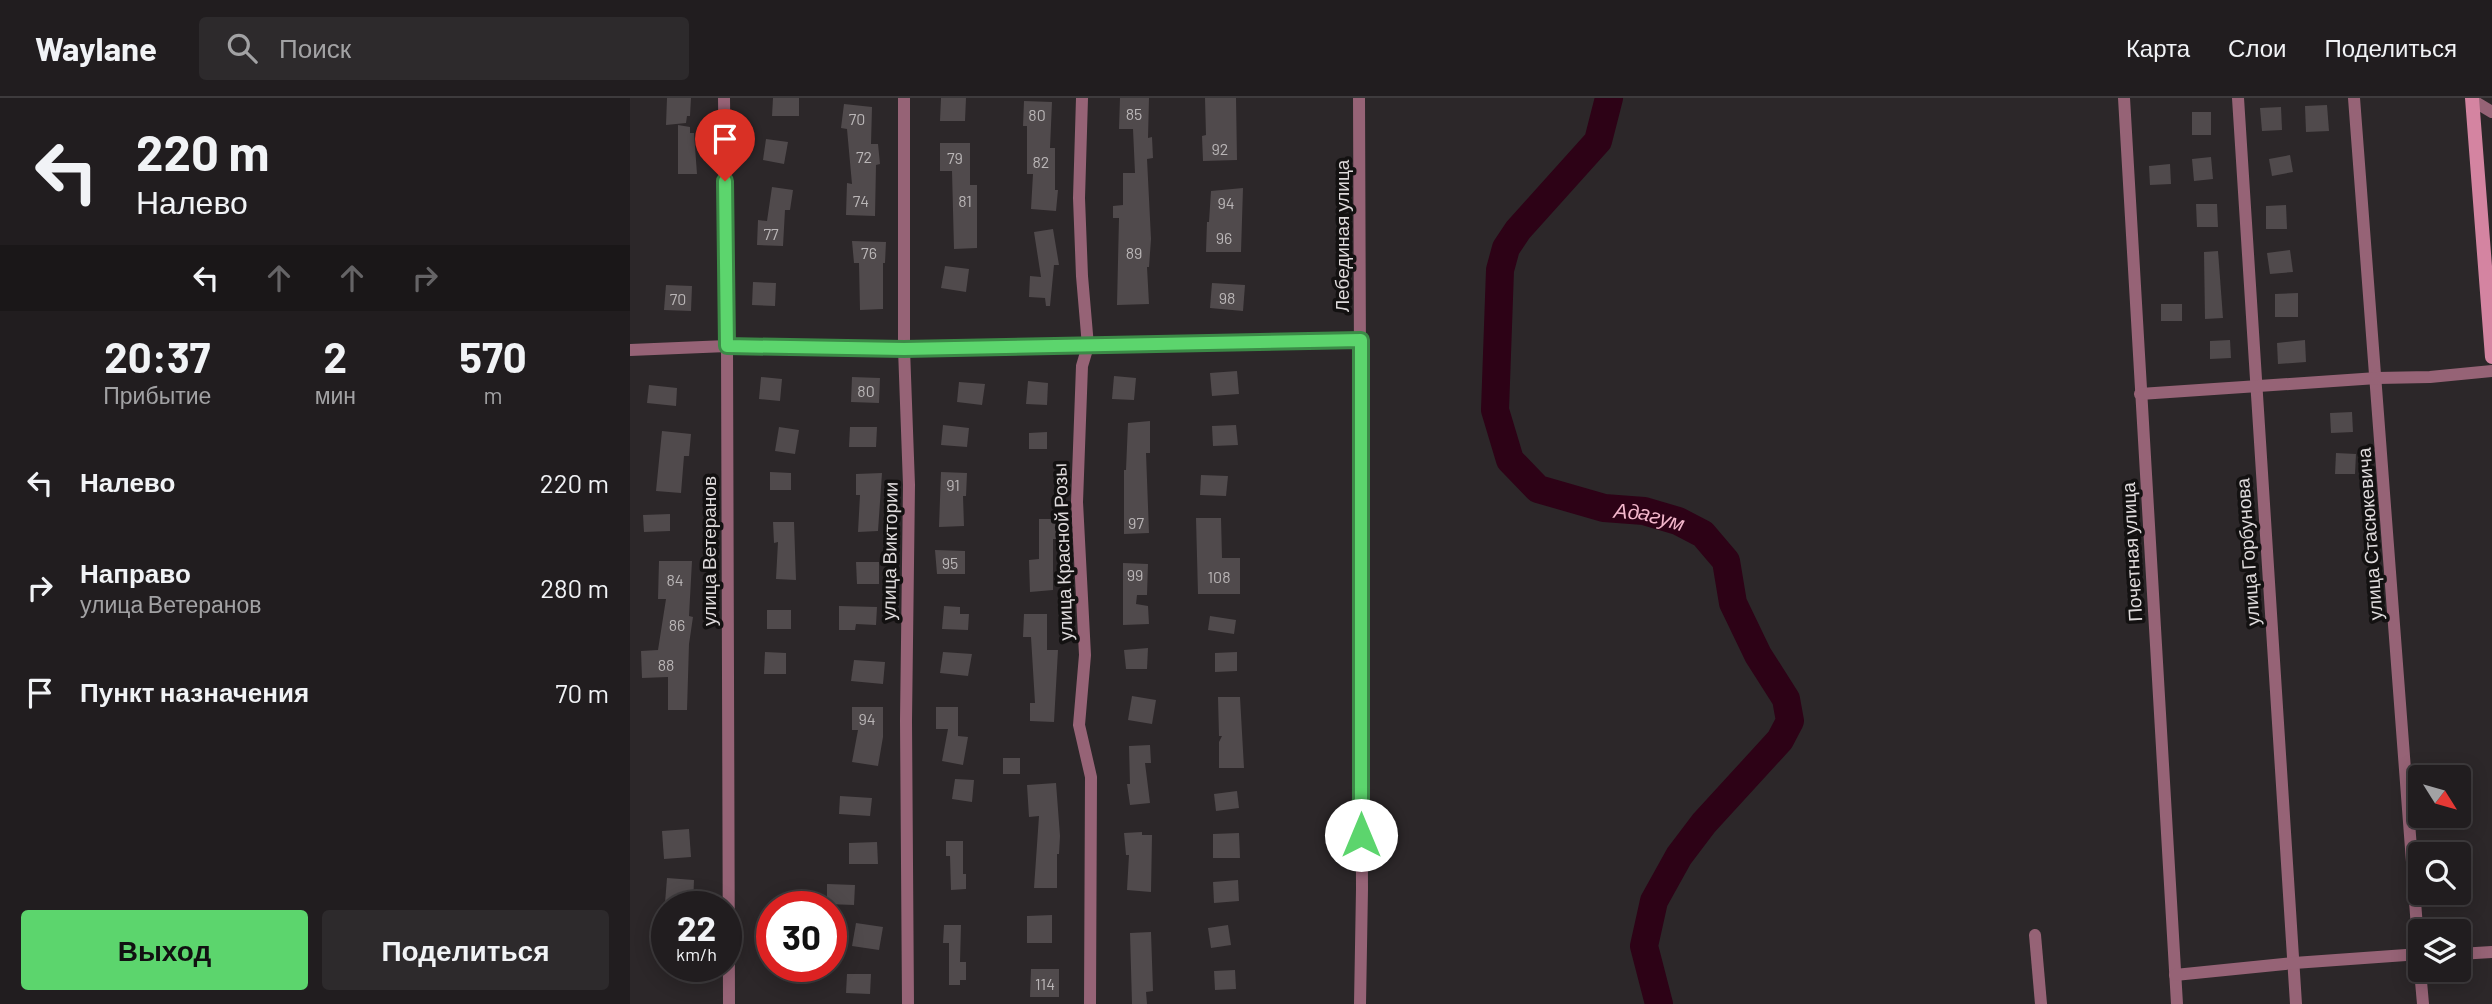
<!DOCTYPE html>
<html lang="ru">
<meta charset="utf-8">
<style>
:root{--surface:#211d1f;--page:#2d2a2c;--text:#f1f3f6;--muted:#a2a2a4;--line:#3e3b3d;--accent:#5cd56d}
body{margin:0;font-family:Barlow,sans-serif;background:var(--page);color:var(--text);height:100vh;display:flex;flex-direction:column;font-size:26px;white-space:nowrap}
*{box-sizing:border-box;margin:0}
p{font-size:23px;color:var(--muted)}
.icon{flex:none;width:38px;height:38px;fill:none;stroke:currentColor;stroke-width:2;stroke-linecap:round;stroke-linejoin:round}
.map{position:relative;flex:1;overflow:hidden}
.drawer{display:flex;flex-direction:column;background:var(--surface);width:630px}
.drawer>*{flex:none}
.top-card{background:#211d1f;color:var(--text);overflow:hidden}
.needle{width:46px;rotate:127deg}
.controls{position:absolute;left:1778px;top:667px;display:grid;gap:14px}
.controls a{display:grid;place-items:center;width:63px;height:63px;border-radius:7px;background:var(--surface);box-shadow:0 4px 18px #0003,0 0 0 2px var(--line);font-size:35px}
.speed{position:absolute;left:21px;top:793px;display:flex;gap:14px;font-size:35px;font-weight:700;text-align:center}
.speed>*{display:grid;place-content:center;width:91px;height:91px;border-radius:50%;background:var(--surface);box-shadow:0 4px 18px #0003,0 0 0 2px var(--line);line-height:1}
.speed small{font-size:18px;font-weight:400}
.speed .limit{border:10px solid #d22;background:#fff;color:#111}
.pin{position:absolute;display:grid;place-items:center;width:60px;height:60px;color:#fff;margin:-72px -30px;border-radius:50% 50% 50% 0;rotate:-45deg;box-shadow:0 0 7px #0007}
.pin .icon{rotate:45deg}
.me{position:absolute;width:77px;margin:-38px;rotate:0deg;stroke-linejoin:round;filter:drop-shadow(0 0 5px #0008)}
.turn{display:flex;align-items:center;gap:24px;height:147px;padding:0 21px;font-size:32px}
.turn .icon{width:91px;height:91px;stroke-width:2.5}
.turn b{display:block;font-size:49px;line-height:60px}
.lanes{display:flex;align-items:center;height:66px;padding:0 21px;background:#0003;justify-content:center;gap:35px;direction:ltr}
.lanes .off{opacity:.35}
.eta{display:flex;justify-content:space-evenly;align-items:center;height:119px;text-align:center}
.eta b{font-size:42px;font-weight:700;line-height:49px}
.button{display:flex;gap:14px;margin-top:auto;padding:14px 21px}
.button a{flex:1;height:80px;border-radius:7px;background:var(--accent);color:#111;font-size:28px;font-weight:700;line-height:80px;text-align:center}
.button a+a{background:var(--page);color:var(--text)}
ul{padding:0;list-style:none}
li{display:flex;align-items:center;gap:21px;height:105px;padding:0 21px}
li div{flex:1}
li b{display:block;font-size:26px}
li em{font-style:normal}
header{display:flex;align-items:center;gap:42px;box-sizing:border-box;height:98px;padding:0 35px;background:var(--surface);border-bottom:2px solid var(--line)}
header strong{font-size:33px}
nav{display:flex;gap:38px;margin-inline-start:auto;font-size:24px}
.search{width:490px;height:63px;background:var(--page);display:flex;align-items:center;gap:18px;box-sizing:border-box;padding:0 24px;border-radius:7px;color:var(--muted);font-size:26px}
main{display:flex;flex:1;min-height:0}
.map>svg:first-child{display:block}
</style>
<header>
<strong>Waylane</strong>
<div class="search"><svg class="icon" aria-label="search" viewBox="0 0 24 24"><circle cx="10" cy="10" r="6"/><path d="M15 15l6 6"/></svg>Поиск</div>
<nav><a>Карта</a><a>Слои</a><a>Поделиться</a></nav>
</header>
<main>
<section class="drawer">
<div class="top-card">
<div class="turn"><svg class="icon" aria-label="left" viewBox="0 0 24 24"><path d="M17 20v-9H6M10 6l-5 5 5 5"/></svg><div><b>220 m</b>Налево</div></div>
<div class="lanes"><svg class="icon" aria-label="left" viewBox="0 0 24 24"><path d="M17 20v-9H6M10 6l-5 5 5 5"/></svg><svg class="icon off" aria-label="ahead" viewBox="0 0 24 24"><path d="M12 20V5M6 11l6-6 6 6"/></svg><svg class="icon off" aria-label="ahead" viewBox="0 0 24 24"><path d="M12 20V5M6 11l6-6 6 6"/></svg><svg class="icon off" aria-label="right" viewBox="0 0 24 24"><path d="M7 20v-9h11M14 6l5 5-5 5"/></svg></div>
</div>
<div class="eta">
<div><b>20:37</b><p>Прибытие</p></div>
<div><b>2</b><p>мин</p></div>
<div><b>570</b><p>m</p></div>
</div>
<ul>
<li><svg class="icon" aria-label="left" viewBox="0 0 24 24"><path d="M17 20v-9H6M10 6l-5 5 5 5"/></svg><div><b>Налево</b></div><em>220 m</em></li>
<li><svg class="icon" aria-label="right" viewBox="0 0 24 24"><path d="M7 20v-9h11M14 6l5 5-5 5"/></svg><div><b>Направо</b><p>улица Ветеранов</p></div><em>280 m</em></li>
<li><svg class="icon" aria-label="arrive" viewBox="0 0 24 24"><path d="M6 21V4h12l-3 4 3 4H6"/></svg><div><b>Пункт назначения</b></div><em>70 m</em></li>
</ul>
<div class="button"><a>Выход</a><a>Поделиться</a></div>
</section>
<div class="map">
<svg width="1862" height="906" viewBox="0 0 1862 906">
<rect width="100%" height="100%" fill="#2c2729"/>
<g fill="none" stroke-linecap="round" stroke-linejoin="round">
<path stroke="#2d0216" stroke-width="28" id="s1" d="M979,0L968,43L888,132L876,150L870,172L865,312L880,362L908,391L974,410L1014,413L1048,423L1073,436L1096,463L1103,505L1128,557L1156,601L1160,623L1150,642L1074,725L1049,758L1024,803L1014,848L1029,906"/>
</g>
<g fill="#504a4c">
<polygon points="37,0 61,0 60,18 57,18 56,25 36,27"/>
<polygon points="143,0 169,0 169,18 142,18"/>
<polygon points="311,0 336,0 335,23 310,23"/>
<polygon points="490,0 519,0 518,40 522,39 523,60 517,61 521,141 519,169 517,169 519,206 487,207 489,120 483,120 483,108 493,107 493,75 505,75 503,31 489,31"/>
<polygon points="575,0 606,0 607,62 573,63 572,38 576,37"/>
<polygon points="394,3 422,4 420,50 425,50 425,92 428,92 426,113 401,111 403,76 397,76 397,28 393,28"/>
<polygon points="214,6 242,9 241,46 248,46 250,66 246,67 245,118 216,117 217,85 222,86 217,31 211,30"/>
<polygon points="1697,7 1699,33 1676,34 1675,8"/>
<polygon points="1651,9 1652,32 1632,33 1630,10"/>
<rect x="1562" y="14" width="19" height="23"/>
<polygon points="48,27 60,29 60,35 64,35 67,76 48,76"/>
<polygon points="136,41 158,44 154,66 133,62"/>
<polygon points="310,45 340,45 340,87 347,87 347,150 324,151 322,73 310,73"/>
<polygon points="1660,57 1663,74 1642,78 1639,61"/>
<polygon points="1581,59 1583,81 1564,83 1562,61"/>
<polygon points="1540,66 1541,86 1520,87 1519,68"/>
<polygon points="142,89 163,92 160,112 155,112 153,148 127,147 128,122 137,123"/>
<polygon points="613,90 611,154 576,154 577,124 579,124 581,93"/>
<polygon points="1566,106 1587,106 1588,129 1567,129"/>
<polygon points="1656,107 1657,131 1636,131 1636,108"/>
<polygon points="423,131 429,167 424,167 420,208 416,208 415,200 399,199 400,178 411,179 404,134"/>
<polygon points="222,143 256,144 255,165 253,165 253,211 230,212 229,165 224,165"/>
<polygon points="1660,152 1663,174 1640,176 1637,155"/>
<polygon points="1588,153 1593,220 1575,221 1574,154"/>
<polygon points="315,168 339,171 336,194 311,190"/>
<polygon points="123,184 146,185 145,208 122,207"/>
<polygon points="582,185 615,187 613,213 580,210"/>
<polygon points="36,187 62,188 61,213 34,212"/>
<polygon points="1668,195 1668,219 1645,219 1645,196"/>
<rect x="1531" y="206" width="21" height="17"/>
<polygon points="1600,242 1601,260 1580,261 1580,243"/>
<polygon points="1675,242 1676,264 1648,266 1647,245"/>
<polygon points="607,273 609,296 582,298 580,275"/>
<polygon points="484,278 506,280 504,302 482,301"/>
<polygon points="131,279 152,281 150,303 129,301"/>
<polygon points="222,279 250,280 249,305 221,304"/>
<polygon points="398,283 418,285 417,307 396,306"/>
<polygon points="329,284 355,286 352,307 327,304"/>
<polygon points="19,287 47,290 46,308 17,305"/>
<polygon points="1722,314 1723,334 1701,335 1700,315"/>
<polygon points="520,323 520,355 516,355 519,435 494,436 494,372 496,372 498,325"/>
<polygon points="313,327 339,330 337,349 311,347"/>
<polygon points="606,327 608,347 583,348 582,328"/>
<polygon points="149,329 169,332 165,356 145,353"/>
<polygon points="220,329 247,329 246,349 219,349"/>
<polygon points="32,333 61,336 59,358 54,358 51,395 26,393"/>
<polygon points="417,334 417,351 399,351 399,335"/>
<polygon points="1706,355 1726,356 1725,376 1705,376"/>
<polygon points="140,374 161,375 161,392 140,392"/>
<polygon points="311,374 337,375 336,398 333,398 334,428 309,429"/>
<polygon points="252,375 248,433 228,434 230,397 226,397 226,376"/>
<polygon points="571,377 598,378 596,398 570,397"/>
<polygon points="40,416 40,433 14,434 13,417"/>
<polygon points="566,420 591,420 592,460 610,460 610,496 568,496"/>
<polygon points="409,421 429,421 429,441 423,441 423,492 400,494 399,462 409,461"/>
<polygon points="143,424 164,424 166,482 146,481 148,444 144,445"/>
<polygon points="305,452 335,453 335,476 307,476"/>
<polygon points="29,463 62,463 59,518 63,519 59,546 57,612 38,612 38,579 12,580 11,553 28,552 36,501 28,501"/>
<polygon points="226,464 249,464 249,486 227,486"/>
<polygon points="493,465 518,466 517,497 507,497 506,506 518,508 519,526 493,527"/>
<polygon points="209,508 247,509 246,527 226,526 225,532 209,532"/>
<polygon points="314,508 330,509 330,516 339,516 338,532 312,531"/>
<rect x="137" y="512" width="24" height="19"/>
<polygon points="394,516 417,516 417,552 428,552 424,624 400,623 400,605 405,605 401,539 393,539"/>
<polygon points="580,518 606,522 604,536 578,532"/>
<polygon points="518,550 517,571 496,571 494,552"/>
<polygon points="135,554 156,555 156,576 134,576"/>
<polygon points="313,554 342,556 338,578 310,575"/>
<polygon points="607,554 607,573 585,574 585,555"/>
<polygon points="224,562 255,564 253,586 221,583"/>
<polygon points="502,598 526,602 522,626 498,622"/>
<polygon points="588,599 610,599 614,670 589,670 589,644 592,638 589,638"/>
<polygon points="222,609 253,609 253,639 248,668 222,664 228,632 222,632"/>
<polygon points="306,609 328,609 328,638 338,639 333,667 312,663 318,631 306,631"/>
<polygon points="520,647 521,665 515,665 520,705 500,707 497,686 500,686 499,648"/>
<rect x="373" y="660" width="17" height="16"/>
<polygon points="325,681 344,682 342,704 322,701"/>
<polygon points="426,685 430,738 429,756 427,756 427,790 404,790 409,718 399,719 397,687"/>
<polygon points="607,693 609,710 586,713 584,696"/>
<polygon points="210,698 242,700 240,718 209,716"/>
<polygon points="59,731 61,759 34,761 32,733"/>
<polygon points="512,734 512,737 522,737 521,794 497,792 499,757 496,757 494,735"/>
<polygon points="609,735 610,760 583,760 583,736"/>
<polygon points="316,743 333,743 333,776 336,776 336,791 321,792 320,758 316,758"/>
<polygon points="247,744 248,766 219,766 219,745"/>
<polygon points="37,780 64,782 63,806 35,805"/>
<polygon points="608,782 609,803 584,805 583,784"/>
<polygon points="197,786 225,787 224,807 197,806"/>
<polygon points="422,817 422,845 397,845 397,818"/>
<polygon points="226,825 253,829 249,852 222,848"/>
<polygon points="314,827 331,827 330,864 336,864 336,882 330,882 330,887 319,887 319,845 313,845"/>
<polygon points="598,827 601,847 581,850 578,830"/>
<polygon points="521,834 523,893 516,894 517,906 502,906 500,835"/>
<polygon points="401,871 429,871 429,899 400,899"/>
<polygon points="605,872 606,891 585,892 584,873"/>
<polygon points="217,876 241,876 240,896 216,895"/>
</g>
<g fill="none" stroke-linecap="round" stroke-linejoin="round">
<g stroke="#966376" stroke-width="12">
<polyline points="94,0 97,248 99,906"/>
<polyline points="274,0 274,251 279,387 276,623 278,906"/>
<polyline points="452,0 449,100 452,178 458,248 452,268 447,404 455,557 449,627 461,679 460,906"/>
<polyline points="729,0 732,791 730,906"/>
<polyline points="1494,0 1547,906"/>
<polyline points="1608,0 1666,906"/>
<polyline points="1724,0 1790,869"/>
<polyline points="1842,2 1862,14"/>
<polyline points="0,252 97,248 274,251 731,242"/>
<polyline points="1510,296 1747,280 1800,279 1862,273"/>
<polyline points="1405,837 1411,906"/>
<polyline points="1829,856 1862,854"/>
<polyline points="1790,872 1793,906"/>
<polyline points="1545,877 1664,865 1790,856"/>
</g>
<polyline stroke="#d484a1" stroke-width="14" points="1842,0 1862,259"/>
</g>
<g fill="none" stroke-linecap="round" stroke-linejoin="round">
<defs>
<polyline id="route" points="95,83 97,248 274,251 731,242 731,737"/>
</defs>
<use href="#route" stroke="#3c8a47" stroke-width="18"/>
<use href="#route" stroke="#5cd56d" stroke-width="12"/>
</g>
<g text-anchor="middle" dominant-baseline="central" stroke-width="7" stroke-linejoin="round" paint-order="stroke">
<g font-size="16" fill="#bab6b7">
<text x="504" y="15">85</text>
<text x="407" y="16">80</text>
<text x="227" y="20">70</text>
<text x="590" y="50">92</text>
<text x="234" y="58">72</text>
<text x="325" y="59">79</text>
<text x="411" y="63">82</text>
<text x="231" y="102">74</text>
<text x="335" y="102">81</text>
<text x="596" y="104">94</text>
<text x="141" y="135">77</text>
<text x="594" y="139">96</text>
<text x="239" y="154">76</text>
<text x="504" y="154">89</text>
<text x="597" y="199">98</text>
<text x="48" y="200">70</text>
<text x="236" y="292">80</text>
<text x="323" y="386">91</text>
<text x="506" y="424">97</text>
<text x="320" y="464">95</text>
<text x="505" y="476">99</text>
<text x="589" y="478">108</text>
<text x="45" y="481">84</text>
<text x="47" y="526">86</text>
<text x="36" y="566">88</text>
<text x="237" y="620">94</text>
<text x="415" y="885">114</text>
</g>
<g font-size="19" fill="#dedadb" stroke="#131111">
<text transform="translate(711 138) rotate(-90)">Лебединая улица</text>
<text transform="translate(1739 436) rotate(-94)">улица Стасюкевича</text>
<text transform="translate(78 453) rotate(-90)">улица Ветеранов</text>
<text transform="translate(259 453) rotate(-89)">улица Виктории</text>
<text transform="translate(432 454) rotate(-92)">улица Красной Розы</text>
<text transform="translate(1501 454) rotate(-93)">Почетная улица</text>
<text transform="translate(1617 454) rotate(-94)">улица Горбунова</text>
</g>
<g font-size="21" font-style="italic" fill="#f3b6cb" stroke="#131111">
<text stroke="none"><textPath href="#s1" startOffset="556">Адагум</textPath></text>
</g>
</g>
</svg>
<div class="controls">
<a><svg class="needle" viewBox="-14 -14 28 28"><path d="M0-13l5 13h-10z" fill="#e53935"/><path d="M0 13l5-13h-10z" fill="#a2a2a4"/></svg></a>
<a><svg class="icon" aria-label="search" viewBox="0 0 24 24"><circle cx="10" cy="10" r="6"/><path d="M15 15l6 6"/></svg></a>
<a><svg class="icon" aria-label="layers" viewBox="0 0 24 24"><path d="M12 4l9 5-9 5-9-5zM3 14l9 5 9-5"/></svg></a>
</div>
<div class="speed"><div>22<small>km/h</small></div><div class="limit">30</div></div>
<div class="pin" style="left:95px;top:83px;background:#d93025"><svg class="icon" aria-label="arrive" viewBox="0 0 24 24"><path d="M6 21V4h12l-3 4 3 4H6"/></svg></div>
<svg class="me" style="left:731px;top:737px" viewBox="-20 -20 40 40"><circle r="19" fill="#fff"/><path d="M0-13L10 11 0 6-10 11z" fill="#5cd56d"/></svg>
</div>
</main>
